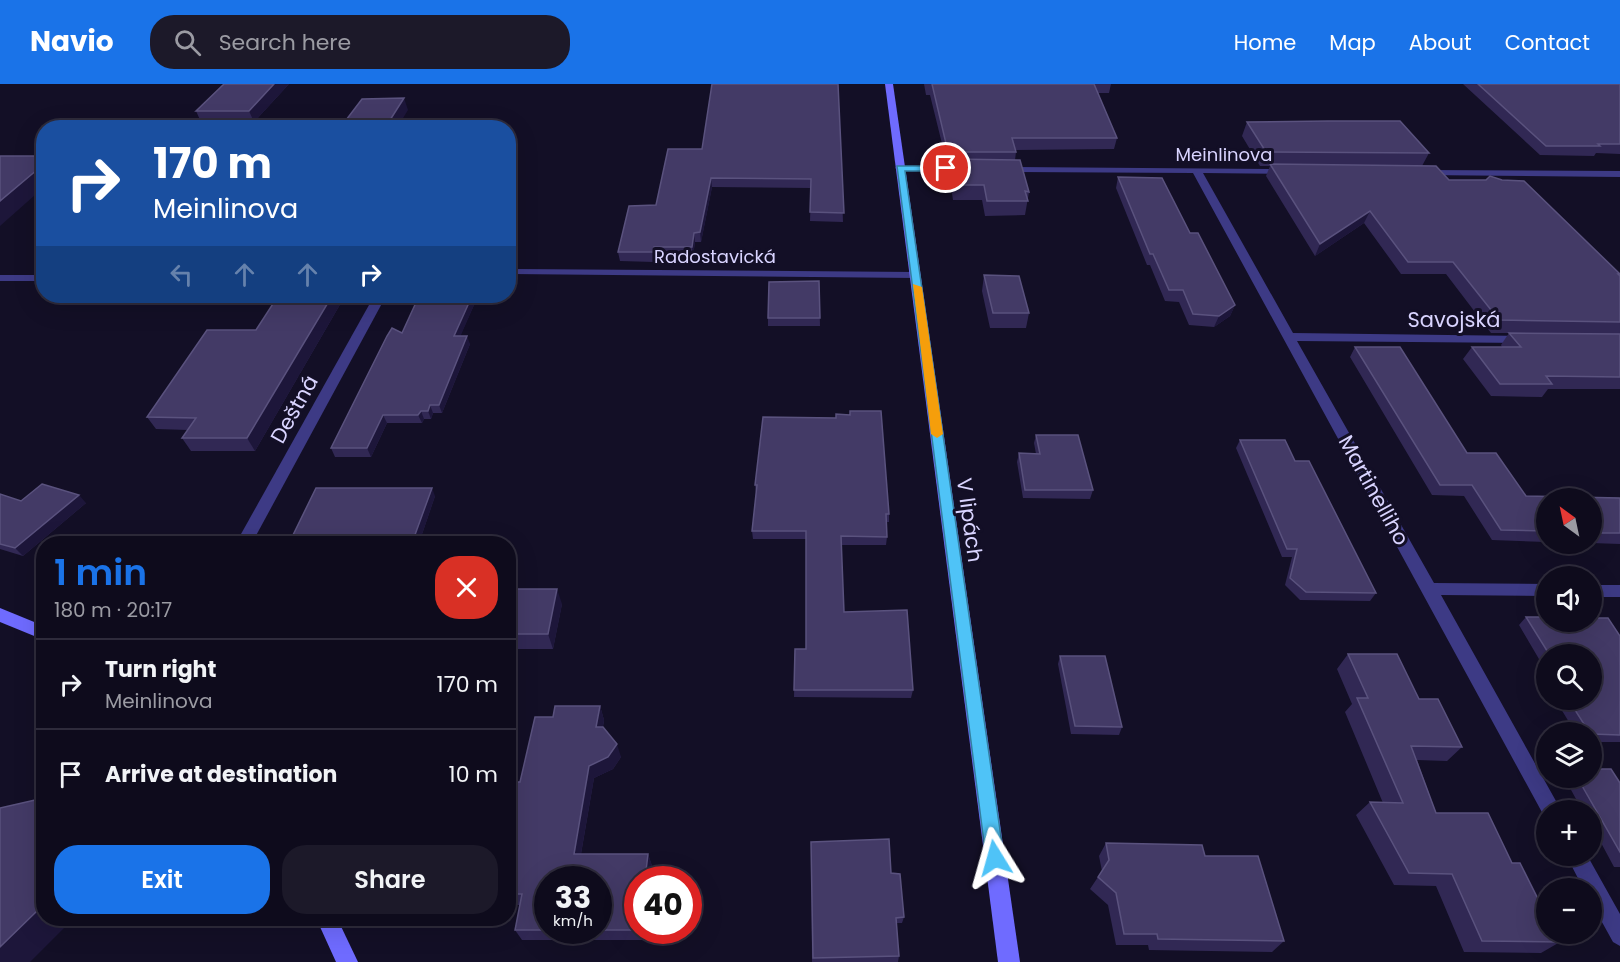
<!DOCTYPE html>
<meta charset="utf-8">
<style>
:root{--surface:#0e0b1c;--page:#1c1929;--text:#f1f3f6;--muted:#9b9ba3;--line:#2e2b3b;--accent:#1a73e8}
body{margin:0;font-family:Poppins,sans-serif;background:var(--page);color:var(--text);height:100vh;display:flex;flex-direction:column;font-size:22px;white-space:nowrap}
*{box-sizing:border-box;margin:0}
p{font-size:20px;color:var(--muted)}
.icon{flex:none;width:33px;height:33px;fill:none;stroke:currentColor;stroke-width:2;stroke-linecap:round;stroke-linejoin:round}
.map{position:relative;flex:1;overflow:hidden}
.drawer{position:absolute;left:36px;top:452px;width:480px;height:390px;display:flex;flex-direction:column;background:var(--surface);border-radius:24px;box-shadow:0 6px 24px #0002,0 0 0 2px var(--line)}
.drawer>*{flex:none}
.hud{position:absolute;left:36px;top:36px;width:480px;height:183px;border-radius:24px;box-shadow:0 6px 24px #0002,0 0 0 2px var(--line);background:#1a4fa0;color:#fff;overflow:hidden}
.needle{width:39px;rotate:327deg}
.buttons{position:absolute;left:1536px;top:404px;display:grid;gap:12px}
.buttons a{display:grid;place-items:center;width:66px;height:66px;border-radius:50%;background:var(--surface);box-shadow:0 6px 24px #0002,0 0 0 2px var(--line);font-size:30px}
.speed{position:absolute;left:534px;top:782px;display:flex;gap:12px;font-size:30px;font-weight:700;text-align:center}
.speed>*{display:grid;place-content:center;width:78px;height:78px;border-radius:50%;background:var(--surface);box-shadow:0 6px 24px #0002,0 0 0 2px var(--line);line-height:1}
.speed small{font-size:15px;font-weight:400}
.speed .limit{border:9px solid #d22;background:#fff;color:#111}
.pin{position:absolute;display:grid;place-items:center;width:51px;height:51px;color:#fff;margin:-26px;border:3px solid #fff;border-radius:50%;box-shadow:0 2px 6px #0007}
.me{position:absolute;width:66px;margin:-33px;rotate:352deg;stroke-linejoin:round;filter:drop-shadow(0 0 4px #0008)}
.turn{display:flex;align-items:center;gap:21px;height:126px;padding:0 18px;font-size:27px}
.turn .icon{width:78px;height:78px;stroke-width:2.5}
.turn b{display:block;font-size:42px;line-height:51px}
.lanes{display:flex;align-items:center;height:57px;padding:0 18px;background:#0003;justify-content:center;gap:30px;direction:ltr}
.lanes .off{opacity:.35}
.round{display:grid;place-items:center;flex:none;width:63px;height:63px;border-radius:24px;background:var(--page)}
.overview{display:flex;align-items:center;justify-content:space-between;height:102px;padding:0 18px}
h1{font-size:36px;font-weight:600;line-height:45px;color:var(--accent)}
.primary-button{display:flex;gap:12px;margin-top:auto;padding:12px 18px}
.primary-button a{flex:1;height:69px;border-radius:24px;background:var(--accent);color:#fff;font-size:24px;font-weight:600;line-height:69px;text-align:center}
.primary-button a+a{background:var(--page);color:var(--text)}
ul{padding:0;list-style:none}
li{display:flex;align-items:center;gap:18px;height:90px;padding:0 18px;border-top:2px solid var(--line)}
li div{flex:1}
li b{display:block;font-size:22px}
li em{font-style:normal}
header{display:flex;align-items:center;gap:36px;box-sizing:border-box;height:84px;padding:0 30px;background:var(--accent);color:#fff}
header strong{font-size:28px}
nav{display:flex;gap:33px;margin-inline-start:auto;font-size:21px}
.search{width:420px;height:54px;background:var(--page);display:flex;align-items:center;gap:15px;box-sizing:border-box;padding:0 21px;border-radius:24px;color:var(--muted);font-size:22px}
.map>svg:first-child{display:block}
</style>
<header>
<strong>Navio</strong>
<div class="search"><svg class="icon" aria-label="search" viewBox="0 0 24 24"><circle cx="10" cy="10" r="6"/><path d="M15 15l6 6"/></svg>Search here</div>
<nav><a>Home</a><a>Map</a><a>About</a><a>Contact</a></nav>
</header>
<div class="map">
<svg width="1620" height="878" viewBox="0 0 1620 878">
<rect width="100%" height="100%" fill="#130f26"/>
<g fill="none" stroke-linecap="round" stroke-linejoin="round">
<polygon fill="#3d3a85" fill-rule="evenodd" points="515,185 915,188 921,191 915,194 511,190 511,186"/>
<g fill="#3d3a85" fill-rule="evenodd">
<polygon points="897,82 969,82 974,85 969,88 900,87 895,84"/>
<polygon points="999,83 1290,85 1290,89 1287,90 1203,89 1293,249 1530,252 1532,255 1526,259 1297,257 1434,499 1546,500 1546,512 1441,511 1561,726 1546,726 1546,733 1544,732 1193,89 1002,88 999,87"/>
<polygon points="1419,86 1620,87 1620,93 1422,91 1419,90"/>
<rect x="0" y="191" width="44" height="6"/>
<polygon points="374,212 386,212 252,459 236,459"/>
<rect x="1592" y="501" width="28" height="12"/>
<polygon points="1566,771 1587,771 1620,830 1620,862 1613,858 1592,820 1592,804 1583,804"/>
</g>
<g fill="#6f6bff" fill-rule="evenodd">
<polygon points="885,0 893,0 1020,878 998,878"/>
<polygon points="0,524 44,542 44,556 0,538"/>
<polygon points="316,834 337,834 358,878 336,878"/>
</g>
</g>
<g fill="#312854">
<polygon points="289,0 254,38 201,38 196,27"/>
<polygon points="838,0 843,138 810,137 811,104 712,103 701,158 695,158 693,172 655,173 654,178 620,177 618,168 702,65"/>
<polygon points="924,0 1111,0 1109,9 1098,9 1117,54 1114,65 1016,66 1016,68 1015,76 1029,108 1025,131 985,132 982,116 953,116 949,90 950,80 947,80 930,11 926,11"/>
<polygon points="1463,0 1620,0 1620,70 1596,69 1594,72 1540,71"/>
<polygon points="1247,38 1429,69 1422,82 1620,190 1620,305 1548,305 1542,313 1491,312 1463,275 1472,263 1502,263 1501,261 1509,249 1491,249 1446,190 1401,190 1364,139 1315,172 1266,92 1270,82 1260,82 1242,52"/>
<polygon points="1118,93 1190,149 1235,221 1230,232 1214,243 1189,241 1179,218 1165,217 1150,181 1147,181 1116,104"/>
<polygon points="984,191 1029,229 1026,244 990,244 982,207"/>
<polygon points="819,197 820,242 768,242 768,234"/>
<polygon points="278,212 345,212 255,367 191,367 182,354 188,346 156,345 147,333 256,246"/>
<polygon points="419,212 478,212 460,252 470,260 442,329 433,329 431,335 424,335 422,339 387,339 371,373 335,373 331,364 402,249"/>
<polygon points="1355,263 1467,369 1526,412 1620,414 1620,460 1591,459 1592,414 1546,414 1546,458 1492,456 1464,412 1432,411 1350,273"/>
<polygon points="1036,351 1093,406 1090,415 1023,414 1017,378 1019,369 1036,370 1034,359"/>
<polygon points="1240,356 1295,377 1376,509 1370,517 1300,516 1285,501 1292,473 1282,473 1236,364"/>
<polygon points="755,401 889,430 889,438 886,438 887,453 886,461 841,461 844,528 913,606 911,614 794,613 795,565 806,565 806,455 753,455 752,447 756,409"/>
<polygon points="0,410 21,417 86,419 23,472 0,465"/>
<polygon points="435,412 419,459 298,459 293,451"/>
<polygon points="508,505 562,520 553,565 508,565"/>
<polygon points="1526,533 1620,552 1620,658 1592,658 1592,648 1575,648 1555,615 1592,615 1592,570 1546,570 1546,587 1519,541"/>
<polygon points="1348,570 1419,615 1462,663 1447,677 1417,676 1436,729 1560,858 1541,869 1464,868 1436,802 1394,801 1356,731 1370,718 1383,719 1345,628 1352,620 1337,585"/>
<polygon points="1060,572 1122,643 1119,651 1071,650 1058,580"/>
<polygon points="600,622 604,636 603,643 621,673 613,685 594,694 581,770 648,770 652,782 650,795 638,795 638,846 645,846 643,856 522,856 515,846 520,821 508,821 508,698 520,698 553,633"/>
<polygon points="1564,693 1592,693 1620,699 1620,783 1614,783 1592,742 1592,726 1582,726"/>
<polygon points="811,758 891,789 904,833 902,839 896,839 899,872 898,878 812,878"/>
<polygon points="1106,759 1205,772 1284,857 1272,868 1149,866 1148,861 1116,861 1108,821 1090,805 1102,787 1099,772"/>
</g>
<g fill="#1d163a">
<polygon points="274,0 289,0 254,38 249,27"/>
<polygon points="404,14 408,26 397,44 385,44"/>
<polygon points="44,80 44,103 0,142 0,117"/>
<polygon points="711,94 712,103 701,158 700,148"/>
<polygon points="1370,127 1364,139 1315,172 1320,160"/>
<polygon points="694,149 695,158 693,172 692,163"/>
<polygon points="654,163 655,173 654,178 653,168"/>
<polygon points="332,212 345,212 255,367 247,354"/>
<polygon points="472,212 478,212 457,260 454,252"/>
<polygon points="1235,221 1230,232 1214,243 1219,232"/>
<polygon points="467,252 470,260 442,329 439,321"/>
<polygon points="430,321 433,329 431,335 428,327"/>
<polygon points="421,327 424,335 422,339 418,331"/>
<polygon points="383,331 387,339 371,373 367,364"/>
<polygon points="432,404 435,412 419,459 412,459"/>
<polygon points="79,411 86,419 23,472 15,464"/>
<polygon points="557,505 562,520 553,565 548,550"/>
<polygon points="600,622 604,636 600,656 596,643"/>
<polygon points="617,660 621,673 613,685 594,694 579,781 574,770 589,682"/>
<polygon points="648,770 652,782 650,795 645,795"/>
<polygon points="44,816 44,834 70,834 69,839 30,878 0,878 0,863"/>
<polygon points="639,846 645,846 643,856"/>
</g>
<g fill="#433a66" stroke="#5a527e" stroke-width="1.5">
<polygon points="224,0 274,0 249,27 196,27"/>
<polygon points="712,0 838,0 844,129 810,128 811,95 711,94 700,148 694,149 692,163 654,163 653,168 618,168 629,122 656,121 668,65 702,65"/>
<polygon points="932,0 1094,0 1117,54 1012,54 1016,68 948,68"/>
<polygon points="1478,0 1620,0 1620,60 1598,60 1600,62 1546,62"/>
<polygon points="404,14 385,44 340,44 362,15"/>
<polygon points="1329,37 1400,37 1429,69 1266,68 1247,38"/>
<polygon points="0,72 44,72 44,80 0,117"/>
<polygon points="950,75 1020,76 1029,108 1025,107 1028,117 987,117 984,101 955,101"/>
<polygon points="1270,80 1436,82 1449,96 1486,96 1490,92 1502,96 1524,97 1620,190 1618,190 1620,192 1620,238 1499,236 1453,178 1408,178 1370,127 1320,160"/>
<polygon points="1118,93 1162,94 1190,149 1198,149 1235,221 1219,232 1193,230 1183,206 1169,206 1153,170 1150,170"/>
<polygon points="984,191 1019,192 1029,229 993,229"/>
<polygon points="819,197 820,234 768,234 769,198"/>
<polygon points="278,212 332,212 247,354 182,354 196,334 147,333 207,246 256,246"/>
<polygon points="419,212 472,212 454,252 467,252 439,321 430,321 428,327 421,327 418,331 383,331 367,364 331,364 387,252 392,244 402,249"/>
<polygon points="1509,249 1620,250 1620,293 1546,292 1552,300 1500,300 1472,263 1521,263"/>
<polygon points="1355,263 1400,263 1467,369 1496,369 1526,412 1620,414 1620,449 1592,449 1592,414 1546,414 1546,447 1501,446 1472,401 1440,401"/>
<polygon points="850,327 881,327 889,430 886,430 887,453 841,452 844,528 907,526 913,606 794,606 795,565 806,565 806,447 752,447 757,401 755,401 763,333 836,334 836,330 850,331"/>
<polygon points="1036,351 1078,351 1093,406 1025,406 1019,369 1040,370"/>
<polygon points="1240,356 1285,356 1295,377 1309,377 1376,509 1306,508 1290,494 1297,465 1287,465"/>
<polygon points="42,400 79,411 15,464 0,460 0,410 21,417"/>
<polygon points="316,404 432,404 412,459 310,459 314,451 293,451"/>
<polygon points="508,505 557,505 548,550 508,550"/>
<polygon points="1526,533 1546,533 1546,537 1592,537 1592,534 1608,534 1620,552 1620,651 1592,650 1592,648 1589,648 1568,615 1592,615 1592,570 1549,570"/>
<polygon points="1348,570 1397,570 1419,615 1438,615 1462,663 1411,662 1436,729 1488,729 1512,779 1520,779 1546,831 1546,849 1556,849 1560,858 1482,857 1452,790 1409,789 1370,718 1403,719 1357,614 1368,614"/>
<polygon points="1060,572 1105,572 1122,643 1075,642"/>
<polygon points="555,622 600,622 596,643 603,643 617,660 608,673 589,682 574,770 648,770 645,795 638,795 638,846 598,846 598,795 548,795 548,846 515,846 522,810 508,810 508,698 520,698 535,633 553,633"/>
<polygon points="1592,685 1611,685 1620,699 1620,768 1577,693 1592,693"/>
<polygon points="44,714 44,816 41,823 0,863 0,724"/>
<polygon points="889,755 891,789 900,790 904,833 896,834 899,872 813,874 811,758"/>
<polygon points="1106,759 1202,761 1205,772 1258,772 1284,857 1158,855 1157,850 1124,850 1116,809 1098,793 1109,776"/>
</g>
<polygon fill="#4fc3f7" stroke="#337fa1" stroke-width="1.5" points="897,82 946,82 950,84 946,87 905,87 1004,774 1002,781 995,783 989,781 986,774"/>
<polygon fill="#f59e0b" points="913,200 922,203 943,350 937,354 931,350"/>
<g text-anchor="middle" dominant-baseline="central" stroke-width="6" stroke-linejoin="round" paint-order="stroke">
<g font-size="18" fill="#d9d4ff" stroke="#130f26">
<text x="1224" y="70">Meinlinova</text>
<text x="715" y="172">Radostavická</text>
</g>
<g font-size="21" fill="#d9d4ff" stroke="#130f26">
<text x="1454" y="235">Savojská</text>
<text transform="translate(294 325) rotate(-61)">Deštná</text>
<text transform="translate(1374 406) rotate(61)">Martinelliho</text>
<text transform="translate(970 436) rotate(82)">V lipách</text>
</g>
</g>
</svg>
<div class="buttons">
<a><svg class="needle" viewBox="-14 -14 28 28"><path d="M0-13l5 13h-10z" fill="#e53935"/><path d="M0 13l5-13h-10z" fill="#9b9ba3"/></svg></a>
<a><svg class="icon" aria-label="sound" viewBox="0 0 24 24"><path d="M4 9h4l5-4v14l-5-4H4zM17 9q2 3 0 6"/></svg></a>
<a><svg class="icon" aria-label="search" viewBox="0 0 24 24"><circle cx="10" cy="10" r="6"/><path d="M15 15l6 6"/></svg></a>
<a><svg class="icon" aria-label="layers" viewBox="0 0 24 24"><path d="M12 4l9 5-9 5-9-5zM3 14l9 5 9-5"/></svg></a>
<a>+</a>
<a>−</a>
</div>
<div class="speed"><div>33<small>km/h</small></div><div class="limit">40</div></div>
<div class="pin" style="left:946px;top:84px;background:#d93025"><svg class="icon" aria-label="arrive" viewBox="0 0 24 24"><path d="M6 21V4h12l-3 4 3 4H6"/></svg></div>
<svg class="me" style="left:995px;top:774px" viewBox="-20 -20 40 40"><path d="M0-17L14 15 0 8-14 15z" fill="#4fc3f7" stroke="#fff" stroke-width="4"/></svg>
<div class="hud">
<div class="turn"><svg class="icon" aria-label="right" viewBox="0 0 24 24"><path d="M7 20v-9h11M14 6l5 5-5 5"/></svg><div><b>170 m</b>Meinlinova</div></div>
<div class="lanes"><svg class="icon off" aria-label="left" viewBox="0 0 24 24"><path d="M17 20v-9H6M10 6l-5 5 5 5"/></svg><svg class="icon off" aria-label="ahead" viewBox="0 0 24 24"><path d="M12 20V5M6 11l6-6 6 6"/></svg><svg class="icon off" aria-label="ahead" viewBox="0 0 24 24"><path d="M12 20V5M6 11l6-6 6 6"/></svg><svg class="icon" aria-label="right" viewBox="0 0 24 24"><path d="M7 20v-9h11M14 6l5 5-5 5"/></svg></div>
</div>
<section class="drawer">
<div class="overview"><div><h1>1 min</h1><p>180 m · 20:17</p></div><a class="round" style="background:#d93025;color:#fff"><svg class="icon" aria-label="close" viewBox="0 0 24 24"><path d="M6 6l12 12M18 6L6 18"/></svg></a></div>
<ul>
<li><svg class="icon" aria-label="right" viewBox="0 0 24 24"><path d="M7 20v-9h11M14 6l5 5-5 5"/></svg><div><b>Turn right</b><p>Meinlinova</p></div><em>170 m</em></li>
<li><svg class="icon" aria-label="arrive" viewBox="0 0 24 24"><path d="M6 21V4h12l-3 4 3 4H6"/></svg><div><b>Arrive at destination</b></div><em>10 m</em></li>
</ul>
<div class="primary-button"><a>Exit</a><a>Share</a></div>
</section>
</div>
